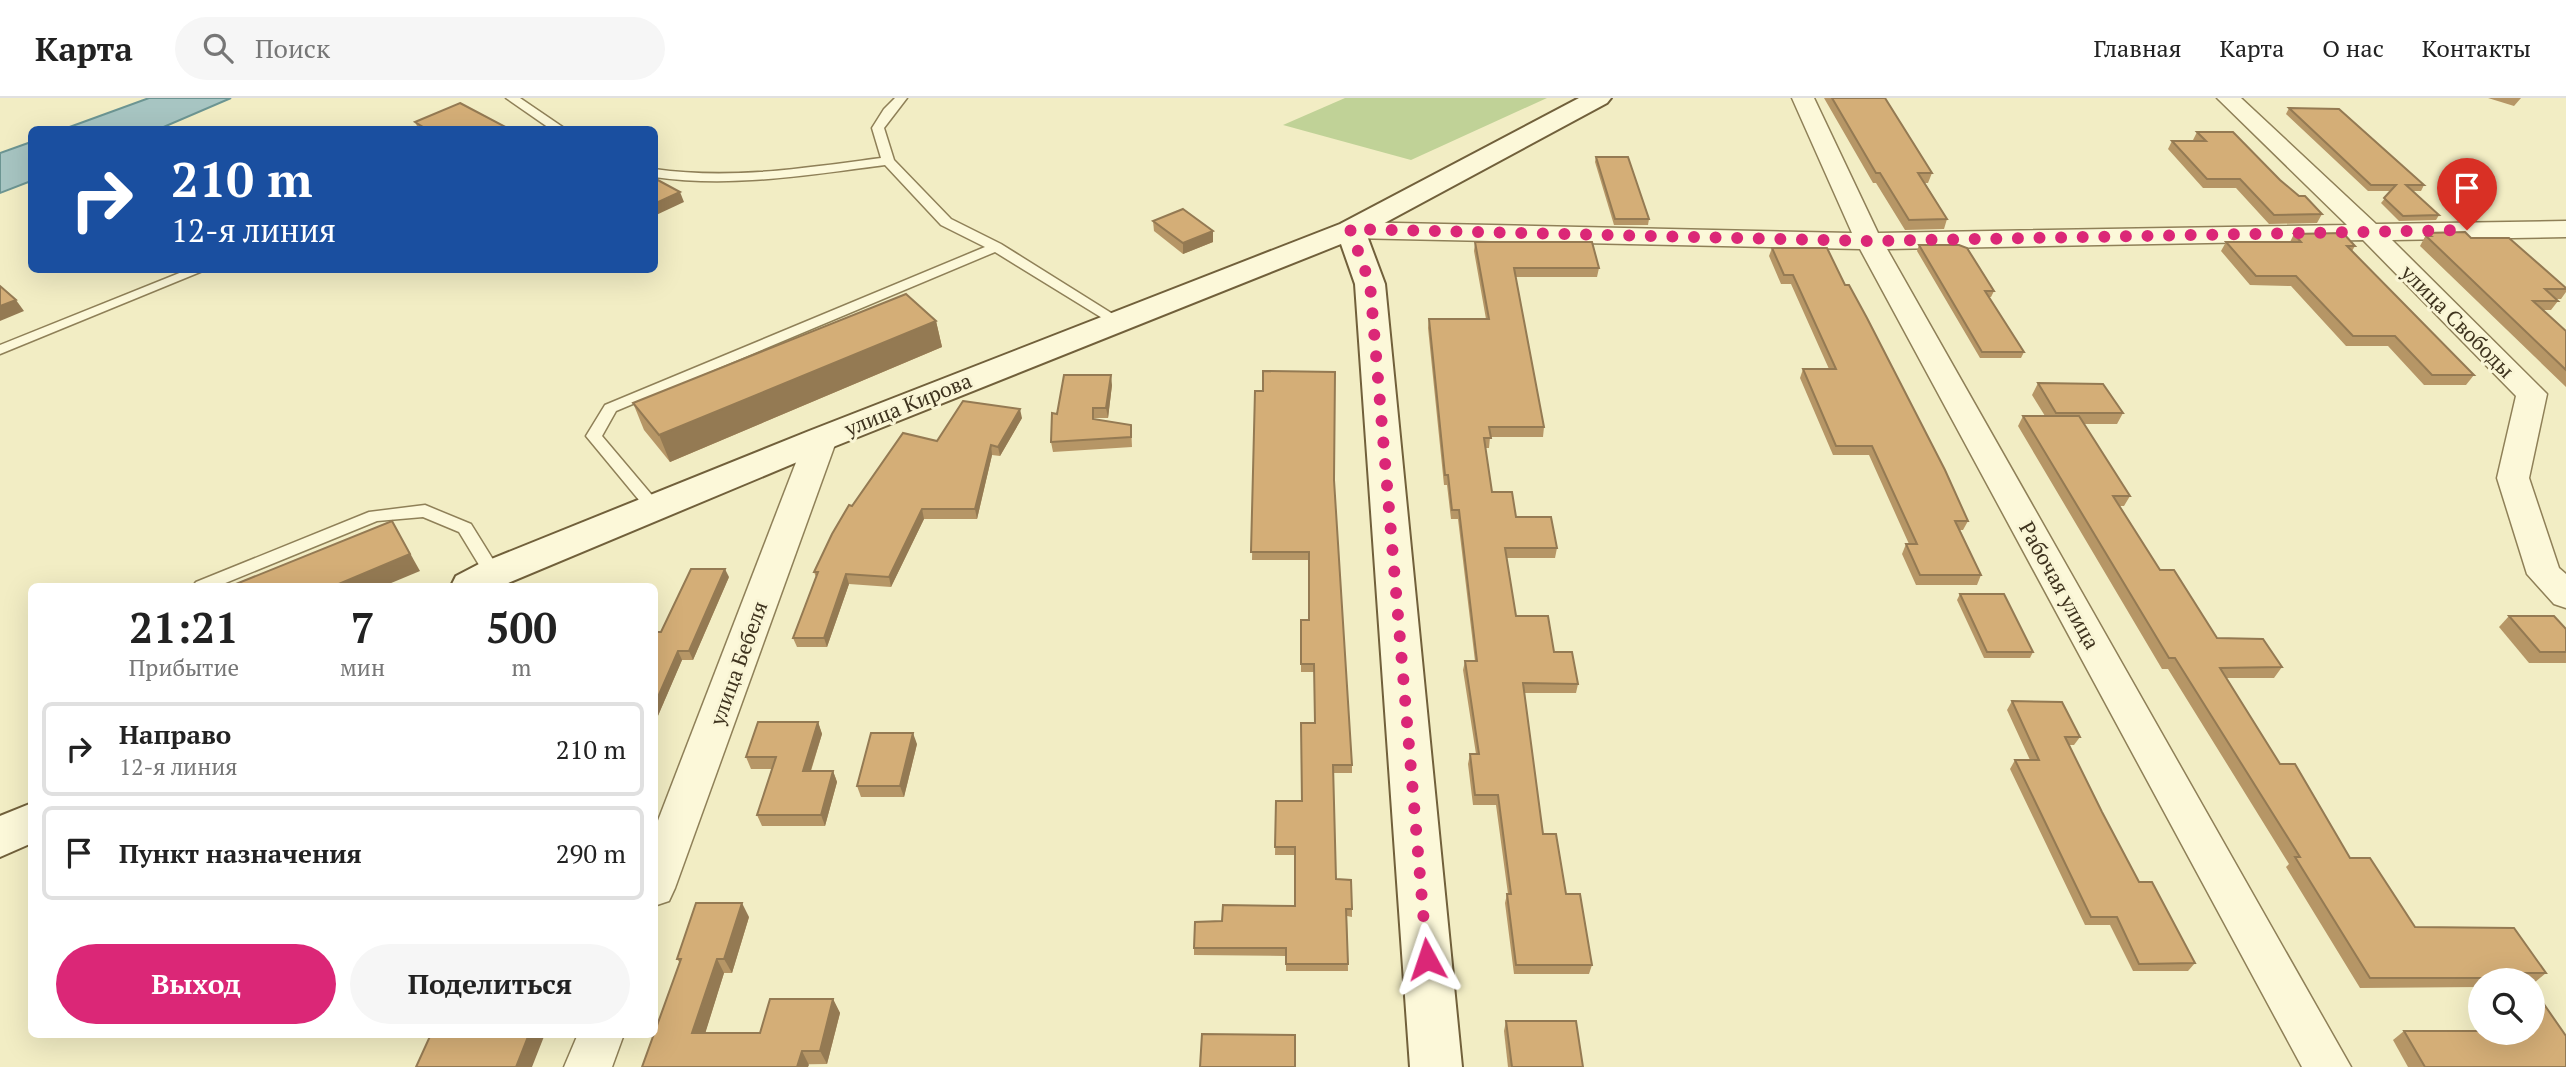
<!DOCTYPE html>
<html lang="ru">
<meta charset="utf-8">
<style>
:root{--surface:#fff;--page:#f6f6f6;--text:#222;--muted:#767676;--line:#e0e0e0;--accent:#db2777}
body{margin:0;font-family:"PT Serif",serif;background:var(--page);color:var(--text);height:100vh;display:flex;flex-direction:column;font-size:26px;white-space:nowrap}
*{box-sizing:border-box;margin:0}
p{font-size:23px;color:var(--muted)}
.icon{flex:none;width:38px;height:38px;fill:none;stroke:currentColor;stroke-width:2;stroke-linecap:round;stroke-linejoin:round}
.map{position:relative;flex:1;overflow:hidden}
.panel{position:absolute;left:28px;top:485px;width:630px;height:455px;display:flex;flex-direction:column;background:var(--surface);border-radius:10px;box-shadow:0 7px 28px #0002}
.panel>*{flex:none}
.banner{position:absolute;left:28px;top:28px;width:630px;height:147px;border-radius:10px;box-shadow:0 7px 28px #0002;background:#1a4fa0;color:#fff;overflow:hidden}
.tools{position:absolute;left:2468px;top:870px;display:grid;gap:14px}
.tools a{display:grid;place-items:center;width:77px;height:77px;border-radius:50%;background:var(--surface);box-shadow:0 7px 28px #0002;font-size:35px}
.pin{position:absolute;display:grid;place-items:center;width:60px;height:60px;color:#fff;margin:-72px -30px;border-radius:50% 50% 50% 0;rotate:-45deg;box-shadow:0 0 7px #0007}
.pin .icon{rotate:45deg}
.me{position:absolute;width:77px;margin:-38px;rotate:355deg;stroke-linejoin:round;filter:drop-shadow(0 0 5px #0008)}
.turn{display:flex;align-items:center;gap:24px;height:147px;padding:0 28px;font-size:32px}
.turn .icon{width:91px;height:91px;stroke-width:2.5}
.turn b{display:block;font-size:49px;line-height:60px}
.eta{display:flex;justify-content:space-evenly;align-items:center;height:119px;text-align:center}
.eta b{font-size:42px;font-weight:700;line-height:49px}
.primary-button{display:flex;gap:14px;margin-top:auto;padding:14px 28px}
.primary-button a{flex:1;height:80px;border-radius:42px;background:var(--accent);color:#fff;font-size:28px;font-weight:700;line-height:80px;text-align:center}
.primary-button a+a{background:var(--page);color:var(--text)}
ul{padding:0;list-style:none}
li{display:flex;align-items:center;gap:21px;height:94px;margin:0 14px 10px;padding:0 14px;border:4px solid var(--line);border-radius:10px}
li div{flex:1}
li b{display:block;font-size:26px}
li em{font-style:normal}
header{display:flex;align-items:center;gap:42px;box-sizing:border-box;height:98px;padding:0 35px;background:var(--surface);border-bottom:2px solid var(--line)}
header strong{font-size:33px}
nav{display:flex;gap:38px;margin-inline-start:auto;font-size:24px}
.search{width:490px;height:63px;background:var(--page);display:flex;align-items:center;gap:18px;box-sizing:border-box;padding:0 24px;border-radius:38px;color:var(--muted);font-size:26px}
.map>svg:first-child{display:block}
</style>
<header>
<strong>Карта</strong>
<div class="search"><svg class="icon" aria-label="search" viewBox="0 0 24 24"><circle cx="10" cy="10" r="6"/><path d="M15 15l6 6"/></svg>Поиск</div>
<nav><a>Главная</a><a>Карта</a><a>О нас</a><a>Контакты</a></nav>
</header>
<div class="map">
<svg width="2566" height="969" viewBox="0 0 2566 969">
<rect width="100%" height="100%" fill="#f2edc4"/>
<polygon fill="#c0d297" points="1345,0 1547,0 1411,62 1283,27"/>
<g fill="#a7c5c2" stroke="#6c9592" stroke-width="2">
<polygon points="149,0 231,0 159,31 64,31"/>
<polygon points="31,44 31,83 0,95 0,55"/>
</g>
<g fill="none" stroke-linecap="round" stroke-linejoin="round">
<defs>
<g id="lane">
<polygon points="506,0 520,0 567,32 552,32"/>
<path d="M895,0H907L884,30L894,62L951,121L1001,146L1124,223L1117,227L1112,226L995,154L616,313L602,338L662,409L654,415L648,413L586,338L605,307L985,149L941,127L885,67C808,77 732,90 654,79V71C731,82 805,70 881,60L872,30L884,11Z"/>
<polygon points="187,172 205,172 0,256 0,247"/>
<polygon points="425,407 471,426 502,476 499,480 487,480 459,434 423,419 377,423 218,488 193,488 196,484 369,414"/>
</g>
<g id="street">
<polygon points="1792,0 1814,0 1878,135 2347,127 2217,0 2241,0 2376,126 2566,123 2566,139 2392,142 2547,296 2529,380 2559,470 2566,476 2566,510 2554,506 2527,476 2497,380 2516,298 2363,142 1887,151 2351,969 2302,969 1860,151 1350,140 1341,138 1337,132 1341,126 1350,124 1852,135"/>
<polygon points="821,331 832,334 837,341 675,790 669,803 654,808 654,733 805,341 810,334"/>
<polygon points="578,936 624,936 612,969 564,969"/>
</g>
<g id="secondary">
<polygon points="1579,0 1611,0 1607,5 1366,135 1385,186 1462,969 1410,969 1355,186 1341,146 833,349 501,488 451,488 456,478 479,466 809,333 1340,126"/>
<polygon points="32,705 32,745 0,759 0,718"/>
</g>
</defs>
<use href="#lane" stroke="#8f8058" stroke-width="3"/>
<use href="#street" stroke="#8f8058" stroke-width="3"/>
<use href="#secondary" stroke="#71603b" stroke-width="4"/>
<use href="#lane" fill="#fcf8d9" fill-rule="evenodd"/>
<use href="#street" fill="#fcf8d9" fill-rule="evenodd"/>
<use href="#secondary" fill="#fcf8d9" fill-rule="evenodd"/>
</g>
<g fill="#b69666">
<polygon points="1824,0 1885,0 1932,75 1928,85 1925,85 1947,121 1944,131 1905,132 1876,85 1873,85"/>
<polygon points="2488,0 2521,0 2514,8"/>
<polygon points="2289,10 2424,87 2421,93 2412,93 2439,117 2436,122 2399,123 2381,105 2391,93 2368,93 2286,16"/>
<polygon points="415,24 511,32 419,32"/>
<polygon points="2197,34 2280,82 2322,116 2317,125 2269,126 2236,90 2203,90 2168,51 2172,43 2194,43 2193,42"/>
<polygon points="1596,59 1649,121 1648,127 1614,127 1595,64"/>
<polygon points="1153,123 1213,133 1213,144 1183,156 1154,133"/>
<polygon points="2427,135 2471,140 2566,190 2566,194 2561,201 2556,201 2558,203 2551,212 2543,212 2566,233 2566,289 2420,148"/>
<polygon points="2294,136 2355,148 2352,153 2474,277 2466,287 2424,287 2388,248 2346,248 2291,188 2250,187 2221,153 2226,144 2290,144"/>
<polygon points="1475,144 1599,170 1597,179 1515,179 1544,329 1543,339 1490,339 1489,350 1485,350 1492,394 1516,419 1557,450 1555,460 1506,460 1516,518 1554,554 1578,586 1576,595 1524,595 1543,736 1592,867 1589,876 1514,876 1505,805 1507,796 1508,796 1496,707 1473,707 1468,666 1470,656 1476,656 1463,572 1465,563 1475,563 1458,421 1451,421 1447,387 1444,387 1428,230 1429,221 1486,221 1474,153"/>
<polygon points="1919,147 1994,193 1991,199 1989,199 2024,254 2021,260 1980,260 1917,153"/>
<polygon points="1772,150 1845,187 1968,423 1963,432 1960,432 1981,477 1977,487 1916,487 1902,456 1906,446 1909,446 1869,357 1833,357 1800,280 1803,271 1829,271 1791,186 1781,186 1769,158"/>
<polygon points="936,223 942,249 670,364 644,332 633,305"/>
<polygon points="2038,285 2123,315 2117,326 2084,326 2130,398 2124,408 2119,408 2160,472 2217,540 2282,569 2274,580 2226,580 2280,666 2350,760 2415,829 2546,875 2534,885 2532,885 2532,882 2480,882 2480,891 2479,889 2360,890 2286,769 2289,766 2168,571 2162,571 2018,328 2023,318 2045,318 2032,297"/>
<polygon points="1112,287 1108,320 1094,320 1094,321 1131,327 1132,349 1053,354 1051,344 1057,316"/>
<polygon points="1255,293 1334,382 1352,667 1352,675 1333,675 1336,781 1352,811 1352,819 1347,818 1348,873 1286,873 1286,858 1194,857 1194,850 1222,823 1295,808 1295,757 1275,757 1276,703 1301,703 1314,625 1314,574 1301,574 1301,522 1309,522 1309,462 1252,462"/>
<polygon points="1022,320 1000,358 992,357 977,421 924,421 891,489 849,486 827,549 797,549 793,540 816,479 814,474 852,408 937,343"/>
<polygon points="729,479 693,562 682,562 654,627 654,534 661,534"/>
<polygon points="1960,496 2033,554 2030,560 1984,560 1957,502"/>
<polygon points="2509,518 2566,531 2566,565 2529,565 2499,529"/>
<polygon points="2012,603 2080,639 2074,647 2069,647 2102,714 2139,784 2195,865 2188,873 2133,873 2110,827 2085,827 2010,671 2015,662 2030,662 2007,612"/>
<polygon points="818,624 822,636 811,673 833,673 837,684 825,728 762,728 757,717 772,671 751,671 746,659"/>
<polygon points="917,646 904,699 861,699 857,688"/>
<polygon points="749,819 732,875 724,875 705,935 760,935 833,901 840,915 827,966 642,969 680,865 677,861"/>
<polygon points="1506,923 1583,969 1508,969 1504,933"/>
<polygon points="2404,933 2566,969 2408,969 2393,942"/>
</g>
<g fill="#947a53">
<polygon points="680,94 684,104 654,118 654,106"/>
<polygon points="1213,133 1213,144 1183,156 1183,145"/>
<polygon points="16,202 24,213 0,223 0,208"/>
<polygon points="936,223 942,249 670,364 659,337"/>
<polygon points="1111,277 1112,287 1108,320 1106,310"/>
<polygon points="1020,311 1022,320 1000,358 998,349"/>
<polygon points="991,347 992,357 977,421 975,411"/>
<polygon points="922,411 924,421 891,489 889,479"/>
<polygon points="392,423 420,473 384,488 334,488"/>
<polygon points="725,471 729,479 693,562 689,553"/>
<polygon points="846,476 849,486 827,549 824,540"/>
<polygon points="678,553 682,562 654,627 654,608"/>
<polygon points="818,624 822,636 807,684 803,673"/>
<polygon points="913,635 917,646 904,699 900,688"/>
<polygon points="833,673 837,684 825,728 821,717"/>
<polygon points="742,805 749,819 732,875 724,861"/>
<polygon points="717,861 724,875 701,949 692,935"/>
<polygon points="833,901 840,915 827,966 820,953"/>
<polygon points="529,936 545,936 532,969 516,969"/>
<polygon points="802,953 809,967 808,969 797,969"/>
</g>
<g fill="#d4ae77" stroke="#947a53" stroke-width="2">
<polygon points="1832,0 1885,0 1932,75 1918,75 1947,121 1909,122 1880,75 1876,75"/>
<polygon points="460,5 511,32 428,32 415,24"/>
<polygon points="2289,10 2339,11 2424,87 2406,87 2439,117 2403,118 2384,100 2396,87 2371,87"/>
<polygon points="2197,34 2233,34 2280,82 2299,98 2305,98 2322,116 2274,117 2240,81 2207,81 2172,43 2206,43"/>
<polygon points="1596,59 1628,59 1649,121 1615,121"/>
<polygon points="654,80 680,94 654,106"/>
<polygon points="1183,111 1213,133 1183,145 1153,123"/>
<polygon points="2465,134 2471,140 2509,140 2566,190 2566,191 2545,191 2558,203 2533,203 2566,233 2566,272 2426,138 2431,138 2427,135"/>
<polygon points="2343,135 2355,148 2347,148 2474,277 2432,277 2395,238 2353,238 2296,178 2256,178 2226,144 2301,144 2294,136"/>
<polygon points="1475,144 1592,144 1599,170 1514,170 1544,329 1489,329 1491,340 1484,340 1492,394 1512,394 1516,419 1551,419 1557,450 1505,450 1516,518 1548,518 1554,554 1572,554 1578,586 1523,585 1543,736 1556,736 1566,796 1580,796 1592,867 1516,867 1507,796 1511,796 1498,697 1475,697 1470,656 1479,656 1465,563 1477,563 1459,412 1452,412 1448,377 1445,377 1429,221 1489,221"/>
<polygon points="1919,147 1959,147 1967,150 1994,193 1985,193 2024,254 1982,254"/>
<polygon points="1772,150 1827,150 1845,187 1849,187 1867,220 1945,372 1968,423 1955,423 1981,477 1920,477 1906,446 1917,446 1872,348 1836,348 1803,271 1836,271 1793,177 1784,177"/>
<polygon points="0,188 16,202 0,208"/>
<polygon points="906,196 936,223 659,337 633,305"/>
<polygon points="1263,273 1335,274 1334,382 1352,667 1333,667 1336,781 1351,782 1352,811 1346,811 1348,866 1286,866 1286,850 1194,850 1195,824 1222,823 1223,807 1295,808 1295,749 1275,749 1276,703 1302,703 1301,625 1315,625 1314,566 1301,566 1301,522 1309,522 1309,454 1251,454 1255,293 1263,293"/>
<polygon points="1064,277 1111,277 1106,310 1093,310 1093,321 1131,327 1131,339 1051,344 1052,315 1057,316"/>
<polygon points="2038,285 2103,286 2123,315 2056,315"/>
<polygon points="963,303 1020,311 998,349 991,347 975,411 922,411 889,479 846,476 824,540 793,540 818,474 814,474 832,436 849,407 852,408 903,335 937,343"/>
<polygon points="2023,318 2079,318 2130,398 2113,398 2160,472 2174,472 2217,540 2263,541 2282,569 2220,570 2280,666 2295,666 2350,760 2370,760 2415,829 2514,830 2546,875 2523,875 2528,882 2492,882 2490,880 2370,880 2295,759 2300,759 2175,560 2169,560"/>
<polygon points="392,423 410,456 334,488 231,488"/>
<polygon points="691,471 725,471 689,553 678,553 654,608 654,534 661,534"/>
<polygon points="1960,496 2004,496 2033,554 1987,554"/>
<polygon points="2509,518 2554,518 2566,531 2566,554 2540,554"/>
<polygon points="2012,603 2062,604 2080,639 2065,639 2102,714 2139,784 2152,784 2195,865 2139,866 2117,819 2091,819 2015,662 2039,662"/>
<polygon points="758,624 818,624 803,673 833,673 821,717 757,717 776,659 746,659"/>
<polygon points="871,635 913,635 900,688 857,688"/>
<polygon points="696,805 742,805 724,861 717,861 692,935 760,935 770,901 833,901 820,953 802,953 797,969 642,969 681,861 677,861"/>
<polygon points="2532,889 2566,938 2566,969 2425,969 2404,933 2480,933 2480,934 2532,934"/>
<polygon points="1506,923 1576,923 1583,969 1512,969"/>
<polygon points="431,936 529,936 516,969 416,969"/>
<polygon points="1202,936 1295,937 1295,969 1200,969"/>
</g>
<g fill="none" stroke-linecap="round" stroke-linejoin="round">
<polyline stroke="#db2777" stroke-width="12" stroke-dasharray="0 21.6" points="1427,861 1370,186 1350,131 1869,143 2467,132"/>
</g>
<g text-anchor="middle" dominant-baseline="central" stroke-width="6" stroke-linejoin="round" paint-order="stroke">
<g font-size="21" fill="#3e331e" stroke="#f9f5d5">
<text transform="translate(2458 223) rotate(45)">улица Свободы</text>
<text transform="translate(908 306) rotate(-22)">улица Кирова</text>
<text transform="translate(2060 487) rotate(61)">Рабочая улица</text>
<text transform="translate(738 565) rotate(-70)">улица Бебеля</text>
</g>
</g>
</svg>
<div class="tools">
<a><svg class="icon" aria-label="search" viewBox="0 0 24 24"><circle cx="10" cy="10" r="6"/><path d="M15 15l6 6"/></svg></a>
</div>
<div class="pin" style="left:2467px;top:132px;background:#d93025"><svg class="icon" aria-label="arrive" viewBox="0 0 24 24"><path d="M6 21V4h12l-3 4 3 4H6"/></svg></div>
<svg class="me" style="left:1427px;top:861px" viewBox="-20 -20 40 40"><path d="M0-17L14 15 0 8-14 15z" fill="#db2777" stroke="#fff" stroke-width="4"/></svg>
<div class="banner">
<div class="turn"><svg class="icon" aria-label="right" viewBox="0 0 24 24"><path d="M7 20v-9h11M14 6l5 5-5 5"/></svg><div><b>210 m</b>12-я линия</div></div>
</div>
<section class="panel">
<div class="eta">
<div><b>21:21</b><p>Прибытие</p></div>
<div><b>7</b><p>мин</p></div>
<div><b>500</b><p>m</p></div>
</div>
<ul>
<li><svg class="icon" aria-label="right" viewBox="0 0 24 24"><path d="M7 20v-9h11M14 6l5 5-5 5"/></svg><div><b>Направо</b><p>12-я линия</p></div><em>210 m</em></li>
<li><svg class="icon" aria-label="arrive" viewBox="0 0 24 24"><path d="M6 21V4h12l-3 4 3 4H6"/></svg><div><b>Пункт назначения</b></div><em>290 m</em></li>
</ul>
<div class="primary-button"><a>Выход</a><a>Поделиться</a></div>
</section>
</div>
